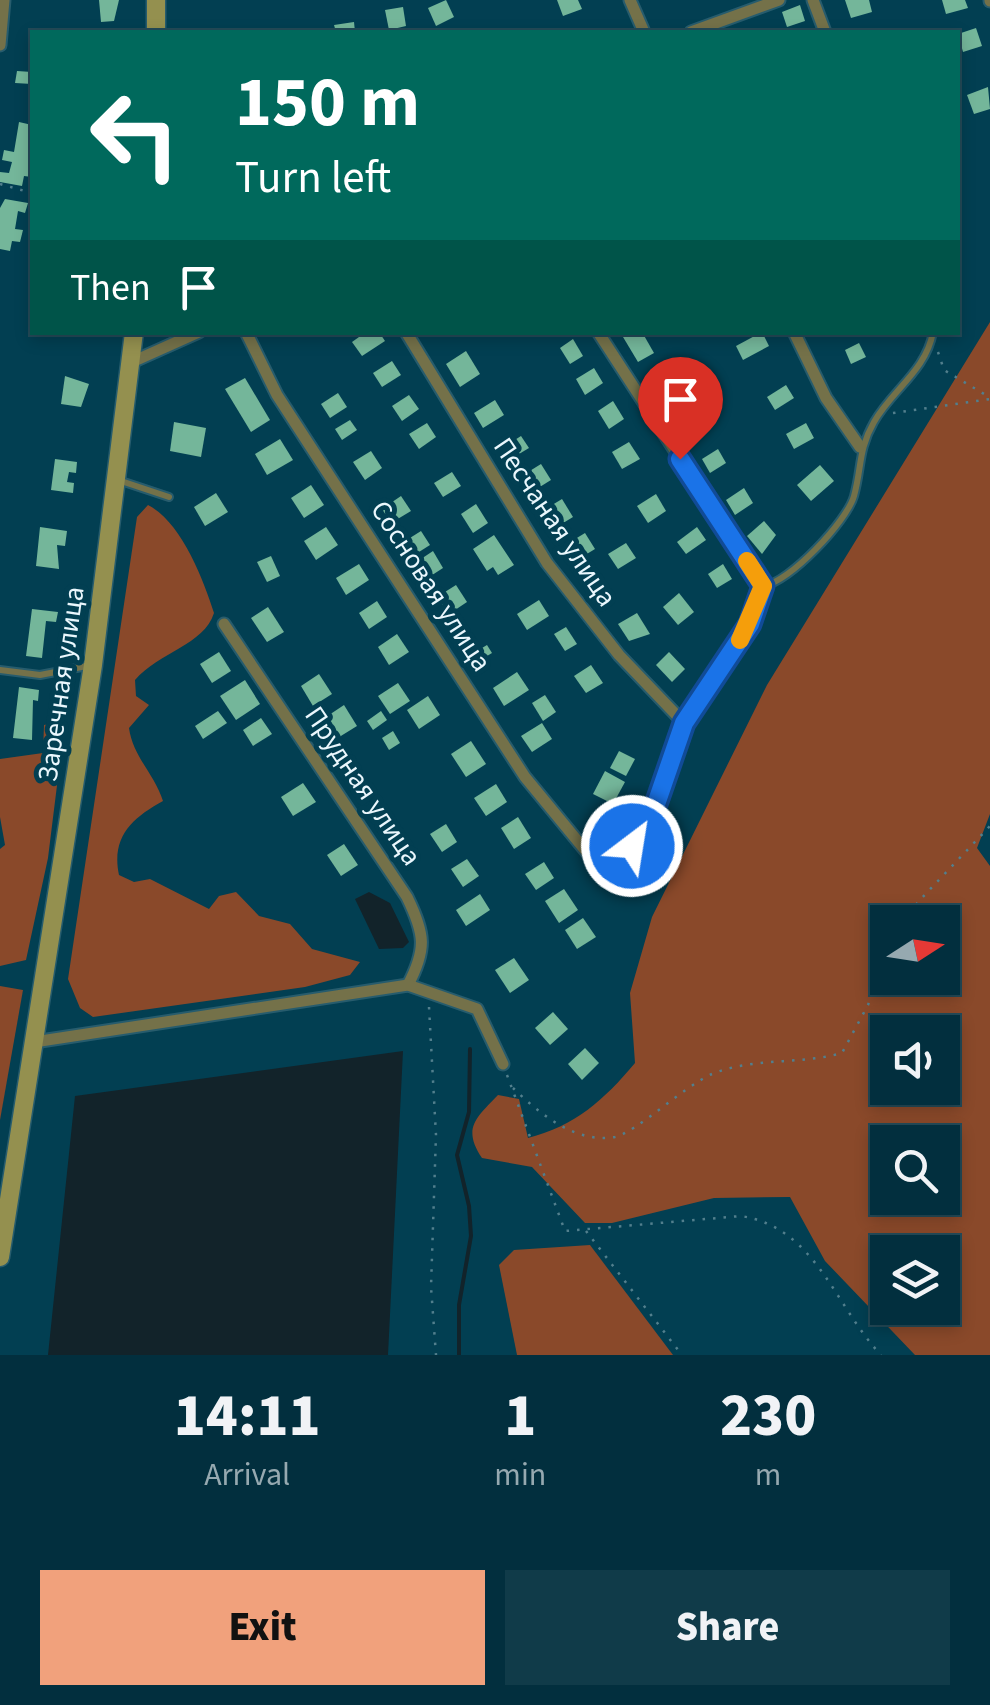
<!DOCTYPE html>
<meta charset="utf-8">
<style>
:root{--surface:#022f3e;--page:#103b49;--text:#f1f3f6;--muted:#96a9b0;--line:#234a58;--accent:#f1a17c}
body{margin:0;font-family:"Source Sans 3",sans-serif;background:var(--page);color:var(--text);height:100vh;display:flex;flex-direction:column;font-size:38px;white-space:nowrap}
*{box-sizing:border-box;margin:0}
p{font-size:32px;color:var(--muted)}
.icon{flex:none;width:55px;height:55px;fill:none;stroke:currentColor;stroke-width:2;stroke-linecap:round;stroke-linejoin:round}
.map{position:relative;height:1355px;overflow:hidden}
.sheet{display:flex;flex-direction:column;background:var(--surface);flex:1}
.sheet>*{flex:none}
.banner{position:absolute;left:30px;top:30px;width:930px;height:305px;border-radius:0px;box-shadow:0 5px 15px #0003,0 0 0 2px var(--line);background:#00695c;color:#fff;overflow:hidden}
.needle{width:65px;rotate:78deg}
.fabs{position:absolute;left:870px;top:905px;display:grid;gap:20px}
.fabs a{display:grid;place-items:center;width:90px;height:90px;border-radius:0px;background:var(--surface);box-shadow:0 5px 15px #0003,0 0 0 2px var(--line);font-size:50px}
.pin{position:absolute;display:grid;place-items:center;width:85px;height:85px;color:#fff;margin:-102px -42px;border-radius:50% 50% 50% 0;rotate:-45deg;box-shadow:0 0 10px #0007}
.pin .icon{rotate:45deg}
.me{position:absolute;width:110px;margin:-55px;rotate:31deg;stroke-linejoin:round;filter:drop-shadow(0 0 8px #0008)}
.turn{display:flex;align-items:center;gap:35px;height:210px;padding:0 40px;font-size:45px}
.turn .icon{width:130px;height:130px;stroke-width:2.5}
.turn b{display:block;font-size:70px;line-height:85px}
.then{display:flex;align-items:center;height:95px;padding:0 40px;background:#0003;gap:20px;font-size:38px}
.eta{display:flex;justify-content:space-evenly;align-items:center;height:170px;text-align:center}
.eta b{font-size:60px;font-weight:800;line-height:70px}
.action{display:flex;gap:20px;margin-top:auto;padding:20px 40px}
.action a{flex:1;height:115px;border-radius:0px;background:var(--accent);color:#111;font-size:40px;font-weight:800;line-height:115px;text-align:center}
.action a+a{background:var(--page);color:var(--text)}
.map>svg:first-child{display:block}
</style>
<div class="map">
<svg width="990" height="1355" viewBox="0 0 990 1355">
<rect width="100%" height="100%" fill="#023f52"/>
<g fill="#8a492a" fill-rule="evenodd">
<path d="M990,322V814L977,848L990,866V1355H915L825,1261L790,1197L714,1198L612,1223H585L532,1167L482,1158C462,1128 476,1118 498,1095L519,1099L528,1138C575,1126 604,1100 635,1063L630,993L652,917L767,685ZM942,922V978H888V922ZM888,1032H942V1088H888ZM942,1142V1198H888V1142ZM942,1252V1308H888V1252Z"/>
<path d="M148,505C181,522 203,578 214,613C204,645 159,652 135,680L136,696L149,705L129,728C133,757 154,773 163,801C132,818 111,837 119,875L134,882L150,879L209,909L219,896L236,892L259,916L290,924L312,949L360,962L350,975L305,987L93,1017L80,1008L68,979L137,517Z"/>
<polygon points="65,721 48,858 26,960 0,966 0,849 5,845 0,817 0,759 43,753 44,725"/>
<polygon points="0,986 23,990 0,1120"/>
<polygon points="590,1245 673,1355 517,1355 499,1265 514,1250"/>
</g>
<g fill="#12232a">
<polygon points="369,892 390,903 409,942 403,948 379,949 355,899"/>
<polygon points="403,1051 388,1355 48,1355 75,1096"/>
</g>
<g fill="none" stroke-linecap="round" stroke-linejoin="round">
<polyline stroke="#12232a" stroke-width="4" points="459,1355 459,1305 471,1236 469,1206 457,1155 469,1112 470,1049"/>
</g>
<g fill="#74b69a">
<polygon points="99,0 119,0 114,21 101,22"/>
<polygon points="446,0 454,17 436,26 428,8"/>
<polygon points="557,0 578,0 582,9 563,16"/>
<polygon points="845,0 869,0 872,12 851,18"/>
<polygon points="942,0 965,0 968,8 946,14"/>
<polygon points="800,5 805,21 787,27 782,12"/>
<polygon points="403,7 406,26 389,30 385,10"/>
<polygon points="354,22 355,32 336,32 334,25"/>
<polygon points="976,28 982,46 963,52 958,34"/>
<polygon points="17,71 32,72 32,84 15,83"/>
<polygon points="988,87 990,109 974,114 967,95"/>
<polygon points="19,122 32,125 32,177 24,176 22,186 0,182 0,172 9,173 12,162 2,160 4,150 14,152"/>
<polygon points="5,199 28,203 25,213 18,211 15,229 23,230 20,242 12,241 10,251 0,249 0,208"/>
<polygon points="366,332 379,332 385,341 362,356 352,342"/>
<polygon points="630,332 642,332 654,353 638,362 623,337"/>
<polygon points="762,332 769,346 743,360 736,346"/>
<polygon points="573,339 583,356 570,364 560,348"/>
<polygon points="859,343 866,357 851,364 845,350"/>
<polygon points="466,351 480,374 460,387 446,364"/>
<polygon points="392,361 401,375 382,387 373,373"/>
<polygon points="594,368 603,383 585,395 576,379"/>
<polygon points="65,376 89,384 81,407 61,404"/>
<polygon points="245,378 270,420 251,432 225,389"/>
<polygon points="673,380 696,417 678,428 656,391"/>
<polygon points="786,385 794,398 775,410 767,397"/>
<polygon points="338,393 347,407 330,418 321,404"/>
<polygon points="409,395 419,409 402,421 392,406"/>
<polygon points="495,400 504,415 483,428 474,413"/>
<polygon points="613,401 624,419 609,429 598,411"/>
<polygon points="350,420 357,430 342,440 335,429"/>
<polygon points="174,422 206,428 201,457 170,451"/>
<polygon points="427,423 436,437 419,449 409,434"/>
<polygon points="806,423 814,438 794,449 786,434"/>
<polygon points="521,436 529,448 509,460 502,448"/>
<polygon points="280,439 293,460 267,475 255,454"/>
<polygon points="629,442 640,459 622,469 612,452"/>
<polygon points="718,449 726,463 710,473 702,459"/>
<polygon points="371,451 382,468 365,480 353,462"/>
<polygon points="55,459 77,462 76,473 69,472 67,482 74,483 73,493 51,490"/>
<polygon points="541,464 551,480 530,493 520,477"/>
<polygon points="820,465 834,481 811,501 797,485"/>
<polygon points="452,472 461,486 443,497 434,483"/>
<polygon points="311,485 324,505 304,518 291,498"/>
<polygon points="744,488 753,503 735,515 726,500"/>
<polygon points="216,493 228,512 205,526 194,507"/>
<polygon points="656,494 666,511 648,523 637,506"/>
<polygon points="401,496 411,511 391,523 382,509"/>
<polygon points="562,499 573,517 555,528 544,510"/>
<polygon points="476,504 488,523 473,533 461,514"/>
<polygon points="764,521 776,535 762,554 747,536"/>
<polygon points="40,527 67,531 65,546 57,545 59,569 36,566"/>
<polygon points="326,527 338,545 316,560 304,541"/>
<polygon points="697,527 706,540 686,554 677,542"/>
<polygon points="421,531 430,545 411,557 402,543"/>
<polygon points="585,533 595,549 577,560 567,544"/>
<polygon points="494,535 514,565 498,575 493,567 487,571 473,549"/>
<polygon points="626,543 636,558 618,569 608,554"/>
<polygon points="433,551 443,568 426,579 415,563"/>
<polygon points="271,556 280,576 267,582 257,562"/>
<polygon points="359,564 369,580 346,595 336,578"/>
<polygon points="723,564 732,579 717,588 708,574"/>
<polygon points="456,585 467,602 449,614 437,597"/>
<polygon points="679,593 694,612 678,625 663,607"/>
<polygon points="539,600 549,616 527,630 517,614"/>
<polygon points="377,601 387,617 369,629 359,613"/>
<polygon points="268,607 284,632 267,642 251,618"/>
<polygon points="32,609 58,612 56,622 46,621 42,658 26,656"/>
<polygon points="637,613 650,634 629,641 618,624"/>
<polygon points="566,627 577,644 565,651 554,634"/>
<polygon points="397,634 409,652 389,665 378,647"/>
<polygon points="487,645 492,653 477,662 472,654"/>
<polygon points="219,652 231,671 212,683 200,664"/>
<polygon points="669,652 685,669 672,682 656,665"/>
<polygon points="591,665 603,683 586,693 574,676"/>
<polygon points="517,672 529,690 504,706 493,688"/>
<polygon points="319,674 332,694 313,706 301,686"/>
<polygon points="245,680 260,704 236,720 220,696"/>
<polygon points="398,683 410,701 390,714 378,696"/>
<polygon points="19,687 39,690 38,701 33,700 32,740 13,738"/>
<polygon points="545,695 556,712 543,721 532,703"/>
<polygon points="428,696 440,715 419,729 407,710"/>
<polygon points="344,705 357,726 336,739 323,719"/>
<polygon points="218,711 227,723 203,739 195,726"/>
<polygon points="381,711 387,720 373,730 367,721"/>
<polygon points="261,718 272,734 253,746 243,730"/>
<polygon points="542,723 552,739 532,752 521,736"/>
<polygon points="393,731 400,743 389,750 382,738"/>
<polygon points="471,741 486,764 466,777 451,754"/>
<polygon points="619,751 635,759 626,776 610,768"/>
<polygon points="605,771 625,782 613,804 593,794"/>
<polygon points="303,783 316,802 293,816 281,797"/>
<polygon points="496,784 507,802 486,816 474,798"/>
<polygon points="518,817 531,838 514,849 501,828"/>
<polygon points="446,824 457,842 442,852 430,834"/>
<polygon points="344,844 358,865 341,876 327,855"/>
<polygon points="467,859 479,876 463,887 451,869"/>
<polygon points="544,862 554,878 536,890 525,874"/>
<polygon points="564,889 578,910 559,923 545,901"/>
<polygon points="480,894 490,910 466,926 456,910"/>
<polygon points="583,918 596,937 577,949 565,930"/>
<polygon points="514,958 529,980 510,993 495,970"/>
<polygon points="553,1012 568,1029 550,1045 535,1028"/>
<polygon points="585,1048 599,1063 582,1080 568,1064"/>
</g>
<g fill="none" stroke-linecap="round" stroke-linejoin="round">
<defs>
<g id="lane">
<polyline points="118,480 169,497"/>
<polyline points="0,670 40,675 92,665"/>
<path d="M591,856L631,846L655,810L684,723L750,624L763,586C789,583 847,521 854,496C862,467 858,450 874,422C892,390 926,371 933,332"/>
</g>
<g id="street">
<polyline points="630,0 644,32"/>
<polyline points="813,0 825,32"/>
<polyline points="990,0 990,1"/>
<polyline points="691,32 779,0"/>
<polyline points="0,45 4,0"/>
<polyline points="246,332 277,395 525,777 590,856"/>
<polyline points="406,332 547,563 619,655 684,723"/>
<polyline points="598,332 763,586"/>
<polyline points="794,332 826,398 860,447"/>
<polyline points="132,362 199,332"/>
<path d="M224,624L407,897C425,934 427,949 408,985"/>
<polyline points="34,1042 408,985 477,1009 503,1064"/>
</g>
<g id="secondary">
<polyline points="156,32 156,0"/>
<polyline points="0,1257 93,665 134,332"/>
</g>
</defs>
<use href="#lane" stroke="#275c6d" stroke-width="10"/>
<use href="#street" stroke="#275c6d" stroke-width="15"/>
<use href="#secondary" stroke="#275c6d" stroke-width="21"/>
<g stroke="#527f8d" stroke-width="2.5" stroke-dasharray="2.5 8" stroke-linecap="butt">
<polyline points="0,184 32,193"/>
<polyline points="938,352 944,370 989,397"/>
<polyline points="893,413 990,399"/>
<polyline points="904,922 918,902 990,826"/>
<polyline points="429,1007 436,1135 431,1287 436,1355"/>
<path d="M507,1075L565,1231L741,1216C816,1228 834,1305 881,1355"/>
<path d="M513,1088C539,1113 575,1144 615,1137C635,1133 686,1085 712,1074C753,1057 800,1065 842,1053L868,1005L888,949"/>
<polyline points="586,1231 682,1355"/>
</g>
<use href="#lane" stroke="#747149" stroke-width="6"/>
<use href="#street" stroke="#747149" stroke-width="11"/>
<use href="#secondary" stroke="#94904f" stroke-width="18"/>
</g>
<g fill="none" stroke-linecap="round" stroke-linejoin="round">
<defs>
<polyline id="route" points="632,846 654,810 684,723 750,624 763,586 680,459"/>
</defs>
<use href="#route" stroke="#114b97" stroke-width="25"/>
<use href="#route" stroke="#1a73e8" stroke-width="18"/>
<polyline stroke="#f59e0b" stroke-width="18" points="740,640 763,586 747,561"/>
</g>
<g text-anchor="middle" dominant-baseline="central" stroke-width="10" stroke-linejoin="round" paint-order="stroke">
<g font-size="28" fill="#eaf7fd" stroke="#023f52">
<text transform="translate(555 522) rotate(56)">Песчаная улица</text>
<text transform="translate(431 586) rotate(57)">Сосновая улица</text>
<text transform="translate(61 684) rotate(-82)">Заречная улица</text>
<text transform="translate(363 786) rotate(56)">Прудная улица</text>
</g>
</g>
</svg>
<div class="fabs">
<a><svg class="needle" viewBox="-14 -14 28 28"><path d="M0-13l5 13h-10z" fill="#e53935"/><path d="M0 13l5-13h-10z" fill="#96a9b0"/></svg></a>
<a><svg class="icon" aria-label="sound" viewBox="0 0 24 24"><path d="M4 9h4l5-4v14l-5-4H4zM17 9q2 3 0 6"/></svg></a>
<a><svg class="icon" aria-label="search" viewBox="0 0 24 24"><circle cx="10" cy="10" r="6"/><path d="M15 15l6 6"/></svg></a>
<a><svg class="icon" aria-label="layers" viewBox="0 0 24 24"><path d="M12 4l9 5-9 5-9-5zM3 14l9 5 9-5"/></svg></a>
</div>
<div class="pin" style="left:680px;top:459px;background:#d93025"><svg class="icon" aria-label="arrive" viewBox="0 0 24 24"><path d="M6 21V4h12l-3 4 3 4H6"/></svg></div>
<svg class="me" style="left:632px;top:846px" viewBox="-20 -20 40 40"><circle r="17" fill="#1a73e8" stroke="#fff" stroke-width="3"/><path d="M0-11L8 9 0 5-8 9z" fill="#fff"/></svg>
<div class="banner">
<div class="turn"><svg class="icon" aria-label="left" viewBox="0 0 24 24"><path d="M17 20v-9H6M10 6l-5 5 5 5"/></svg><div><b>150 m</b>Turn left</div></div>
<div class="then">Then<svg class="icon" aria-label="arrive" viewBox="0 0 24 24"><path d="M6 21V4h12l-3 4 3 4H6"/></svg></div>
</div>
</div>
<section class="sheet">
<div class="eta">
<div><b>14:11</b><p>Arrival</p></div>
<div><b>1</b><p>min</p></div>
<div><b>230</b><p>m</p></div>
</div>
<div class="action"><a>Exit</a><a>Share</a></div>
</section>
